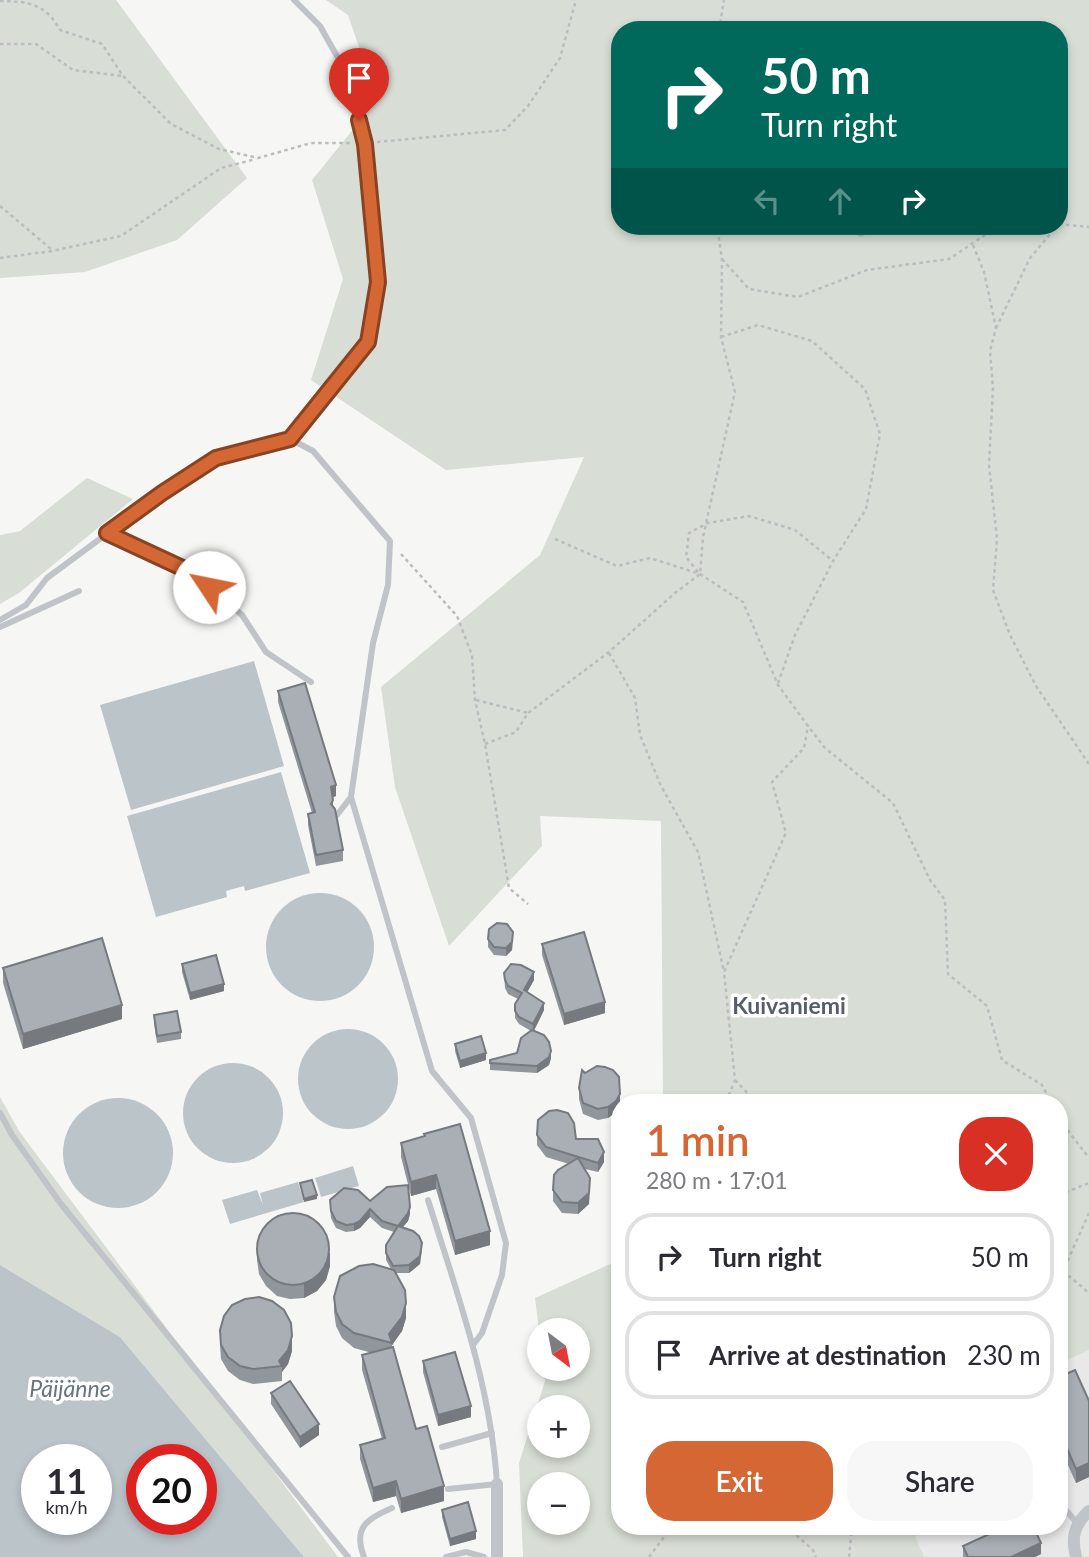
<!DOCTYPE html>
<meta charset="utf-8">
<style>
:root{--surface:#fff;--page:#f7f7f7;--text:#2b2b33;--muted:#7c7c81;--line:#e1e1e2;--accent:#d56735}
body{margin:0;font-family:Lato,sans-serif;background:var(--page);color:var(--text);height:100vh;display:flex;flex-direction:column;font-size:26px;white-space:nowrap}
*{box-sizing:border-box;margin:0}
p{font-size:23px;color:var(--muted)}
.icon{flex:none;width:38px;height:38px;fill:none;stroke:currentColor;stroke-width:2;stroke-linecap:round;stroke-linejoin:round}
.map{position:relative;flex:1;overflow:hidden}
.panel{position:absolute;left:611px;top:1094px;width:457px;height:441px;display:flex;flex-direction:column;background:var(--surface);border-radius:28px;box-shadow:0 4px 10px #0003}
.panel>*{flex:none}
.top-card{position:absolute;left:611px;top:21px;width:457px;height:214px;border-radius:28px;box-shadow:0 4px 10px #0003;background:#00695c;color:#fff;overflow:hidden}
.needle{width:46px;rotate:148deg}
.buttons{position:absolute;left:527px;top:1318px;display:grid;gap:14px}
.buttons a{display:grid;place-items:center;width:63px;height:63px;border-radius:50%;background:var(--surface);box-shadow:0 4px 10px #0003;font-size:35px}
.speed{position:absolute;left:21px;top:1444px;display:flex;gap:14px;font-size:35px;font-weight:700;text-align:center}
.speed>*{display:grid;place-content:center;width:91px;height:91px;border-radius:50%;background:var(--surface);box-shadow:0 4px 10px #0003;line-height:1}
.speed small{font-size:18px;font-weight:400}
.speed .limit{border:10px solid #d22;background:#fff;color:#111}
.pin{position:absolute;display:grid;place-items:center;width:60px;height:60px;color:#fff;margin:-72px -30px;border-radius:50% 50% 50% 0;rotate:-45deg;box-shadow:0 0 7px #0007}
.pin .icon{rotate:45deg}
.me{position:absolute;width:77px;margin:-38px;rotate:304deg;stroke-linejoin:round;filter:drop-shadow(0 0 5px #0008)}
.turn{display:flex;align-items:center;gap:24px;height:147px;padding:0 35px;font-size:32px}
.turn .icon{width:91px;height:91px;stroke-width:2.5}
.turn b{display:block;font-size:49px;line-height:60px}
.lanes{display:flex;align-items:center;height:66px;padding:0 35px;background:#0003;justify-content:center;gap:35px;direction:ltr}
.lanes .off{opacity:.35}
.round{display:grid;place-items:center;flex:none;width:74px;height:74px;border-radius:28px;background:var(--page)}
.headline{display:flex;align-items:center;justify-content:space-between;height:119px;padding:0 35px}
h1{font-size:42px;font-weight:600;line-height:52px;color:var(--accent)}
.primary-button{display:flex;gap:14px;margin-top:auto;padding:14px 35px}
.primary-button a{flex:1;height:80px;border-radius:28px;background:var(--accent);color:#fff;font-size:28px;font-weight:600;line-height:80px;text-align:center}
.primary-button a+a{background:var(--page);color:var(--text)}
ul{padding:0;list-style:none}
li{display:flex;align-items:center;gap:21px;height:88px;margin:0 14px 10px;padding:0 21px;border:4px solid var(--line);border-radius:28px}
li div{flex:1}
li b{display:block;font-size:26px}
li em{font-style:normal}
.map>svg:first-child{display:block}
</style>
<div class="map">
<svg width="1089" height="1557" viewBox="0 0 1089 1557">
<rect width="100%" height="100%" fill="#f6f7f4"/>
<polygon fill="#e7e8e7" points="1089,1350 1089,1557 924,1557 911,1526 1059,1526 1059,1364"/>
<g fill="#d8ddd5" fill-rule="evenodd">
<polygon points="0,0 116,0 247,178 177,240 85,272 0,278"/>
<path d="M326,0H1089V1350L1059,1364V1102H663L661,821L540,816L542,846L449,946L395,787L381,687L540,555L584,457L446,470L311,380L343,279L312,180L377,100L348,15ZM620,30H1059V226H620Z"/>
<polygon points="87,478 133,499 19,593 0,604 0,535 20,531"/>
<polygon points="0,1097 19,1131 338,1557 304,1557 120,1337 0,1265"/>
<path d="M619,1260L620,1526H911L924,1557H523L519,1463L545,1381L543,1369L578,1368V1330H539L535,1298ZM539,1407H578V1446H539ZM539,1484H578V1522H539Z"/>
</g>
<g fill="#bbc4c9" fill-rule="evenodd">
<polygon points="835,226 885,226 861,237"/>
<polygon points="254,661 284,766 131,810 100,705"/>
<polygon points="281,772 310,873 245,891 244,886 226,891 227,897 156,917 127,816"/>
<circle cx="320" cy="947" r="54"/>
<circle cx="348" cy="1079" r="50"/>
<circle cx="233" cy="1113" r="50"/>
<circle cx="118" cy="1153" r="55"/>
<polygon points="353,1166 359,1186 321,1197 315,1178"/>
<polygon points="298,1182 304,1202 230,1224 222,1200 257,1190 263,1205 260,1193"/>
<path d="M0,1265L120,1337L304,1557H0ZM37,1460H96V1519H37ZM142,1460H201V1519H142Z"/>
</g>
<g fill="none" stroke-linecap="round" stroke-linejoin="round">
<g stroke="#babcbf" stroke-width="2.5" stroke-dasharray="3.5 3.5" stroke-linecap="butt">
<path d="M0,1C28,1 46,4 60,30L102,44L123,76L171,124L219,149L258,158L311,143H353"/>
<polyline points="719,30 724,0"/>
<polyline points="0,44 36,44 73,70 123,76"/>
<polyline points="377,142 505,130 528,106 560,58 576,0"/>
<polyline points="0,206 51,249"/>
<polyline points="1059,224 1089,227"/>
<polyline points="973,245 984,272 996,328 990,351 993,388 989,465 997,539 993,590 1010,635 1036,686 1089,764"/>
<polyline points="0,258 52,251 121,236 221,168 256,159"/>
<polyline points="722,259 749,289 798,297 867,270 949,259 994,229 1009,226"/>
<polyline points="996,328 1030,258 1057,226"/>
<polyline points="721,337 758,325 812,341 865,389 880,434 866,509 833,561 795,635 778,683"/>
<polyline points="555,539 617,566 650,558 700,574 743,602 778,685 808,726 825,748 893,803 930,880 945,900 948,974 987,1006 1002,1060 1042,1085 1051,1102"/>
<polyline points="401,554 457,616 472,655 475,700 485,744 509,888 528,904"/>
<polyline points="698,572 686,557 689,533 708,523 749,516 795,530 833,561"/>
<polyline points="609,653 635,698 640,735 661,786 698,852 724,972"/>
<polyline points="476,700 528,713"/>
<polyline points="485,744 516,732 528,713 609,652 675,593 700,574 703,537 735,392 721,337 722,259 717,226"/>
<polyline points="735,1080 756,1102"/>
<polyline points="726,1102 735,1080 724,972 786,833 772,782 804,748 808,726"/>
<polyline points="1059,1119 1089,1158"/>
<polyline points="1059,1195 1089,1183"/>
<polyline points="1063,1271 1089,1293"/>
<polyline points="1059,1280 1089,1213"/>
<polyline points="666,1526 667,1533 730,1526"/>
<polyline points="786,1526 813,1550 816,1557"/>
<polyline points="649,1557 667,1533"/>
<polyline points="849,1557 852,1526"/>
</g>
<g stroke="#c0c3c7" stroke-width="6">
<polyline points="290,439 313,451 390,541 388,585 373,643 351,797"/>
<polyline points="107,533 193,573 242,615 266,652 311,682"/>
<polyline points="0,620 26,605 47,578 162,493 216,458 290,439 368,342 378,282 365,144 347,74 320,26 294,0"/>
<polyline points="0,627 79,591"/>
<polyline points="337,815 351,797 432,1071 471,1118 506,1243 502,1275 482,1333 473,1345"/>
<polyline points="0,1113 12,1135 61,1204 348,1557"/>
<path d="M428,1200C457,1293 491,1386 497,1484L448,1489"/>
<polyline points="442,1447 492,1433"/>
<polyline points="1059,1502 1077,1523"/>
<polyline points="943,1529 950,1526"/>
<path d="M364,1557C353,1528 366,1519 392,1508"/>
<polyline points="446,1557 466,1552 484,1557"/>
</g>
<g stroke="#c0c3c7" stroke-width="12">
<polyline points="497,1484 497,1557"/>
<path d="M1076,1557C1071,1537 1074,1525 1089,1511"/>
</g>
</g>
<g fill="#91969c">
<polygon points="278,691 336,796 333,797 333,806 343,850 343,861 316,866 308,825 308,814 312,813 278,702"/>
<polygon points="488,939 513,940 512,950 506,956 494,955 488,947"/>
<polygon points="542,944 605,1013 564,1025 542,955"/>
<polygon points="182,964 224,991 190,1000 182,972"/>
<polygon points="3,968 122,1019 23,1049 3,983"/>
<polygon points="504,973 534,980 527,992 544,1010 534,1031 551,1058 549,1065 537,1073 490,1070 490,1060 517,1053 531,1031 519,1024 515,1018 515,1004 518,999 508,994 505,988"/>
<polygon points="154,1015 181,1032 181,1039 157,1043 154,1023"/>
<polygon points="455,1044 486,1060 460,1068 455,1051"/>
<polygon points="579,1088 620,1102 616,1112 608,1118 598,1120 583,1114 579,1099"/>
<polygon points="537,1135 576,1139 604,1162 598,1172 585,1169 590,1189 589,1204 578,1214 562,1213 553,1201 553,1190 569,1164 546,1157 537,1145"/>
<polygon points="424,1136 490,1245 455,1255 436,1189 411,1196 401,1157 401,1143"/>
<polygon points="370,1201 410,1214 408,1221 402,1228 422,1250 420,1264 409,1273 396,1273 406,1318 402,1331 392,1345 392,1347 416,1429 444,1501 401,1513 396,1496 373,1502 360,1459 360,1445 382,1439 362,1370 362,1355 372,1353 354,1348 342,1338 336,1326 334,1312 334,1297 391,1269 386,1260 386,1245 394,1232 382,1228 370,1217 360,1228 354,1231 346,1232 336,1228 331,1218 330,1207"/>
<polygon points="257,1246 330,1266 326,1280 317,1291 304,1298 290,1299 277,1296 266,1286 259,1274 257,1260"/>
<polygon points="220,1330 292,1351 288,1364 282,1372 282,1381 253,1384 240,1380 228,1371 221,1359 220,1345"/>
<polygon points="423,1361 471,1417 438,1426 423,1372"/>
<polygon points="1059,1377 1089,1401 1089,1477 1076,1483 1059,1445"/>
<polygon points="271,1393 319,1435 300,1448 271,1404"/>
<polygon points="442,1510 476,1539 450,1546 442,1517"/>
<polygon points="963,1546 1041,1554 1035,1557 963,1557"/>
</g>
<g fill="#767a7f">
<polygon points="336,785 336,796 331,798 331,787"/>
<polygon points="513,932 512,950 506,956 506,948"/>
<polygon points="534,972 534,980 524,998 524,990"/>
<polygon points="224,984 224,991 190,1000 190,993"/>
<polygon points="605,1002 605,1013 564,1025 564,1014"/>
<polygon points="544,1003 544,1010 533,1032 533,1024"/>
<polygon points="122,1005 122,1019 23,1049 23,1034"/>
<polygon points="551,1051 551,1058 549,1065 537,1073 537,1066"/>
<polygon points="486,1053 486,1060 460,1068 460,1061"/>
<polygon points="620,1094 620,1106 616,1112 608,1118 608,1107"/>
<polygon points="604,1152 604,1162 598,1172 598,1163"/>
<polygon points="436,1175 436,1189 411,1196 411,1182"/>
<polygon points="590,1178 589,1204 578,1214 578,1203"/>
<polygon points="317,1195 317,1199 304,1202 304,1199"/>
<polygon points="410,1207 410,1214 408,1221 398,1233 398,1226"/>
<polygon points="370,1209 370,1217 360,1228 354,1231 354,1224"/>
<polygon points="490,1231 490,1245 455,1255 455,1241"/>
<polygon points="422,1243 420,1264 409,1273 409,1265"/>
<polygon points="330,1252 330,1266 326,1280 317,1291 304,1298 304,1283"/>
<polygon points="406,1303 406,1318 402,1331 392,1345 389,1334"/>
<polygon points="292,1336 292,1351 288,1364 282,1372 282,1366 279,1361"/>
<polygon points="471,1406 471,1417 438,1426 438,1415"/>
<polygon points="319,1424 319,1435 300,1448 300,1437"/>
<polygon points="1089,1463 1089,1477 1076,1483 1076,1469"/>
<polygon points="396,1481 396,1496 373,1502 373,1488"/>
<polygon points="444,1486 444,1501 401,1513 401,1499"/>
<polygon points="476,1531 476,1539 450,1546 450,1539"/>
<polygon points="1041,1543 1041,1554 1035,1557 1011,1557"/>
</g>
<g fill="#a9afb5" stroke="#767a7f" stroke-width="2">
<polygon points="305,683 336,785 331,787 333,800 331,804 335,809 343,850 316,855 308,814 315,812 278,691"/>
<polygon points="497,923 507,924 513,932 512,942 506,948 494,947 488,939 489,929"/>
<polygon points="584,932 605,1002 564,1014 542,944"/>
<polygon points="102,938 122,1005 23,1034 3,968"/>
<polygon points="216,955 224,984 190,993 182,964"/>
<polygon points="511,964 521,965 534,972 524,990 544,1003 533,1024 519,1017 515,1011 515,1004 522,993 508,986 505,980 504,973"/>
<polygon points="177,1011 181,1032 157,1036 154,1015"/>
<polygon points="532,1030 544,1035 549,1042 551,1051 549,1057 537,1066 490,1063 490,1060 517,1053 521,1038"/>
<polygon points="481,1036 486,1053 460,1061 455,1044"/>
<polygon points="597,1066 605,1067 613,1070 619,1077 620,1094 616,1101 608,1107 598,1109 583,1103 579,1088 582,1070 585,1073"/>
<polygon points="557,1110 568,1113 574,1123 576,1139 598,1139 604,1152 598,1163 546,1147 537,1135 538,1120 549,1111"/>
<polygon points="460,1124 490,1231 455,1241 436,1175 411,1182 401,1143 425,1136 424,1134"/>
<polygon points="578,1158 590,1178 589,1193 578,1203 562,1202 553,1190 554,1175 558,1170"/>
<polygon points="312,1180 317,1195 304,1199 300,1183"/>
<polygon points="408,1185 410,1207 408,1213 398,1226 382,1221 370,1209 360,1221 354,1224 346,1225 336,1221 331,1211 330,1200 344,1188 358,1190 370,1201 387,1187"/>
<circle cx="293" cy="1249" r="36"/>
<polygon points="398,1226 413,1231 419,1236 422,1243 420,1256 409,1265 393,1266 386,1253 386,1245"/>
<polygon points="373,1264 394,1270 405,1290 406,1303 402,1317 389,1334 392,1343 354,1333 342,1324 336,1312 334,1297 340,1276 359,1266"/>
<polygon points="259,1297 272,1301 284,1310 291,1323 292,1336 288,1350 279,1361 282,1366 253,1369 240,1366 228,1357 221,1345 220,1330 224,1316 232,1305 245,1299"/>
<polygon points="393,1347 416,1429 427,1426 444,1486 401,1499 396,1481 373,1488 360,1445 385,1438 362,1355"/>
<polygon points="455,1352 471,1406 438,1415 423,1361"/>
<polygon points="1075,1370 1089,1401 1089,1463 1076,1469 1059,1430 1059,1377"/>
<polygon points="290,1381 319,1424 300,1437 271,1393"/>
<polygon points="468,1502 476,1531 450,1539 442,1510"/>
<polygon points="1007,1526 1033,1526 1041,1543 1011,1557 968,1557 963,1546"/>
</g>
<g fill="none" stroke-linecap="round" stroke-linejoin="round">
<defs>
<polyline id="route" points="209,587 193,573 107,533 162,493 216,458 290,439 368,342 378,282 365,144 359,120"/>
</defs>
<use href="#route" stroke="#8a4322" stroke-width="18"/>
<use href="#route" stroke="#d56735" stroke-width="12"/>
</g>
<g text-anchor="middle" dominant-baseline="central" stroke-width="7" stroke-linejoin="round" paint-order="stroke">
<g font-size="23" font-weight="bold" fill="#555e68" stroke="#fff">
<text x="789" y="1005">Kuivaniemi</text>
</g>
<g font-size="23" font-style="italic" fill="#64757f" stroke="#fff">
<text x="70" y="1388">Päijänne</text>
</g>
</g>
</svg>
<div class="buttons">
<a><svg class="needle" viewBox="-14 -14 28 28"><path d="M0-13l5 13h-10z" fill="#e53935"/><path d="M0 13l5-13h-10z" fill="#7c7c81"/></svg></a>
<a>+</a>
<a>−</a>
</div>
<div class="speed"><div>11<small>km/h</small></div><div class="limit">20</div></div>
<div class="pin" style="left:359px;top:120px;background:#d93025"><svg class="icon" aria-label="arrive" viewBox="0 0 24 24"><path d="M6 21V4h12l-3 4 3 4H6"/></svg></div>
<svg class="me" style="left:209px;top:587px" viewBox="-20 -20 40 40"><circle r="19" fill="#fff"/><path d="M0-13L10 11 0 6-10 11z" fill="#d56735"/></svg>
<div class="top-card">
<div class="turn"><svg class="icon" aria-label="right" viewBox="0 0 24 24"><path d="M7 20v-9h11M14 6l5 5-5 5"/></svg><div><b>50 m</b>Turn right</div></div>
<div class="lanes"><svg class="icon off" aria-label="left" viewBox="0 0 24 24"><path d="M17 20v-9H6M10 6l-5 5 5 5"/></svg><svg class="icon off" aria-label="ahead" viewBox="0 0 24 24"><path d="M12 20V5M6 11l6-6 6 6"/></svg><svg class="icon" aria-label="right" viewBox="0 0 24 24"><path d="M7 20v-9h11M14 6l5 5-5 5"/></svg></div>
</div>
<section class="panel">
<div class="headline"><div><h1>1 min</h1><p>280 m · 17:01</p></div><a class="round" style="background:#d93025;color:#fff"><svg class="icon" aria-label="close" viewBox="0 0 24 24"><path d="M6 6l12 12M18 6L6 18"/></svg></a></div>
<ul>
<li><svg class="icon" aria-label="right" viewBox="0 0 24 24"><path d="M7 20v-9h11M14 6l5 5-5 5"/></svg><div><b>Turn right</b></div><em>50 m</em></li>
<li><svg class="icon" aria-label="arrive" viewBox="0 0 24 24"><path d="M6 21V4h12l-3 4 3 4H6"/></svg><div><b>Arrive at destination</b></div><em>230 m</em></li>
</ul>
<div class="primary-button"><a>Exit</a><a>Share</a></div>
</section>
</div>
